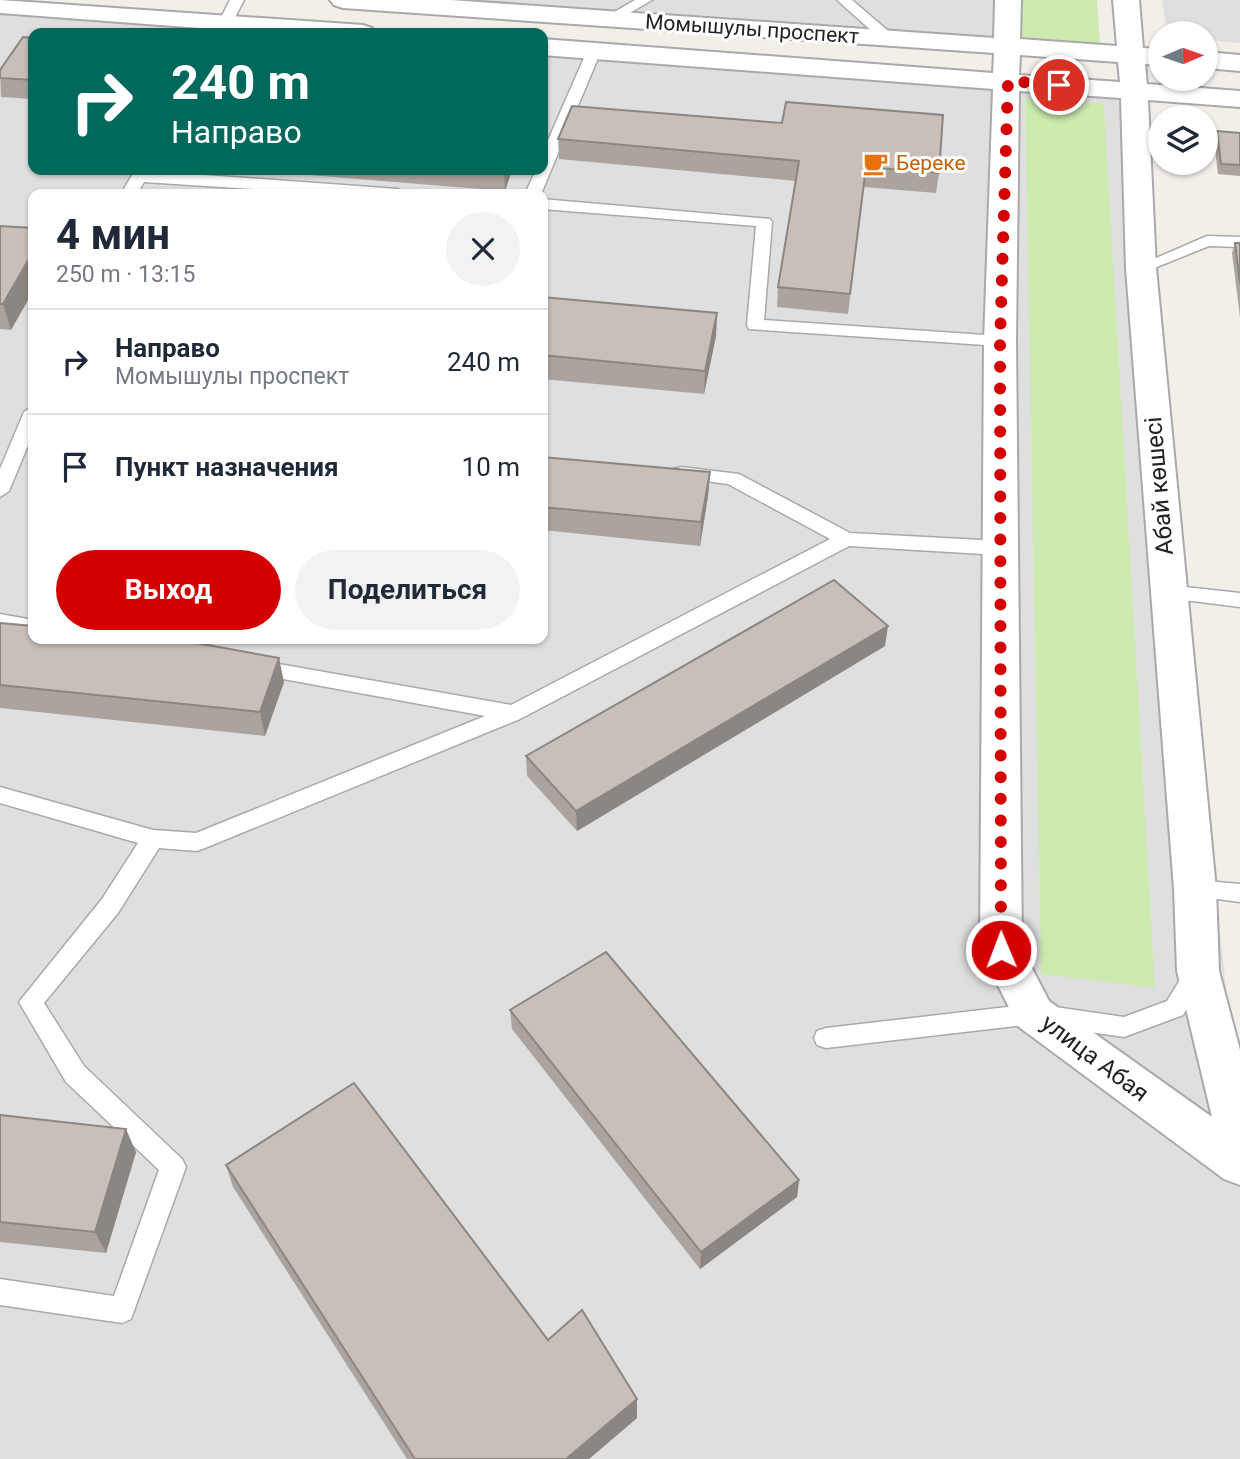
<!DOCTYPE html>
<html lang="ru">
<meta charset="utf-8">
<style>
:root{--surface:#fff;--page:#f2f2f3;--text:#1f2937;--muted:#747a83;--line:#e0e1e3;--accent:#d40000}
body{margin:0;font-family:Roboto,sans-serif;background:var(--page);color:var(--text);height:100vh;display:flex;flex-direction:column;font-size:26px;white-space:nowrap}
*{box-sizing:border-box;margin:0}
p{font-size:23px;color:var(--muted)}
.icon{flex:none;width:38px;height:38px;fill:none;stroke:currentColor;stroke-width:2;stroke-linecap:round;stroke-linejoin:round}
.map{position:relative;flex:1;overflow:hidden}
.side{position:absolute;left:28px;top:189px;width:520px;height:455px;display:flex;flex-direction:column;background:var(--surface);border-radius:14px;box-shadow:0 2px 5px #0004}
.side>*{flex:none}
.banner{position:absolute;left:28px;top:28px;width:520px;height:147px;border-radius:14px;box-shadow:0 2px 5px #0004;background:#00695c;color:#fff;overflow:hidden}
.needle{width:46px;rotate:88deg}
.fabs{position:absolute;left:1148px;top:21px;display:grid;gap:14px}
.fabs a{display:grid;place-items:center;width:70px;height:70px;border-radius:50%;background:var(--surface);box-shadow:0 2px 5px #0004;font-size:35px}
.pin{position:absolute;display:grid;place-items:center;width:60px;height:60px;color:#fff;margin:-30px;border:4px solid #fff;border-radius:50%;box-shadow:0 2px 7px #0007}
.me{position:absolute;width:77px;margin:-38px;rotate:359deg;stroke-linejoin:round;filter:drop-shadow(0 0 5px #0008)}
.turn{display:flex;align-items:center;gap:24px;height:147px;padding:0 28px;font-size:32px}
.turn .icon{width:91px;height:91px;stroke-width:2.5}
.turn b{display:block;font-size:49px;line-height:60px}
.round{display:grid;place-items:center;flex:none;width:74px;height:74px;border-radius:37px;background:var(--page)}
.summary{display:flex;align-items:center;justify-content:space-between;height:119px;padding:0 28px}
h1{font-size:42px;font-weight:700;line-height:52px}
.button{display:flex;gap:14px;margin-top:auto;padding:14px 28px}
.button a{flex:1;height:80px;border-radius:42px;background:var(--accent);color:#fff;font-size:28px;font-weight:700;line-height:80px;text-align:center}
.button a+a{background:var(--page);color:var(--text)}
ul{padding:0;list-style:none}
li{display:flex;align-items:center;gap:21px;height:105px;padding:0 28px;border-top:2px solid var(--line)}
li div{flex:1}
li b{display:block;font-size:26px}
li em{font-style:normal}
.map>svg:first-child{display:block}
</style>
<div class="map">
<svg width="1240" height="1459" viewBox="0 0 1240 1459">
<rect width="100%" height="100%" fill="#f2efe9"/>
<g fill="#e0dfdf" fill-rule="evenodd">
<polygon points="343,0 1008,0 1009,46"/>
<polygon points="1162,0 1240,0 1240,43 1206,40 1206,33 1167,33"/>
<path d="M0,9L329,33H33V170H542L543,49L1134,92L1240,1125V1459H0ZM33,194H542V639H33Z"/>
</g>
<g fill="#cdebb0">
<polygon points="1022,0 1097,0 1100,44 1022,39"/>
<polygon points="1025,98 1104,104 1155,988 1041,974"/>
</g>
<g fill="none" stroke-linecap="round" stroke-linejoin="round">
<defs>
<g id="service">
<polygon points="230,0 244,0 227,33 213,33"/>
<polygon points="635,0 652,0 616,21 604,18"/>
<polygon points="837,0 852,0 894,36 894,42 884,42"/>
<polygon points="594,47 601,51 541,194 525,194 536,170 542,170 542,154 587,51"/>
<polygon points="135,170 398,189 406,194 331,194 144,182 137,194 121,194"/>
<polygon points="542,199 770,219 772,222 764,320 1000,336 1009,341 1000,346 749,329 747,325 756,226 542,209"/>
<polygon points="1207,236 1240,237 1240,247 1209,246 1147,271 1141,273 1133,268"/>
<polygon points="33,406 33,433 9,491 0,497 0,469 24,412"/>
<polygon points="681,467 739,474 850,533 1000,541 1010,548 1000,555 849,546 520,719 205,848 197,851 159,848 118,913 44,1003 84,1066 182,1159 186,1167 131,1319 122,1323 0,1305 0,1279 114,1296 159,1170 66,1082 19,1002 102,899 138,843 0,803 0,787 153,830 196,833 485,716 256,674 249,672 246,667 249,662 256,660 511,705 830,539 728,484 674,477 672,473 674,469"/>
<polygon points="1167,585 1240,593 1240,607 1160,597 1157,592"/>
<polygon points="0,614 33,620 33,634 0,628"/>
<polygon points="1195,880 1240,884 1240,902 1187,895 1184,889 1187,883"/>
<polygon points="1197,962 1205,965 1209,972 1183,1015 1124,1037 1034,1024 826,1048 817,1045 814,1038 817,1031 826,1028 1034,1004 1124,1017 1167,1001 1189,965"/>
</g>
<g id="tertiary">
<polygon points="0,0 363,25 372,28 376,33 267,33 0,13"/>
<path d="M330,0H451L994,38L995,0H1021L1020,39L1117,46L1113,0H1139L1143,48L1160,49V65L1145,64L1147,84L1240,91V107L1148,100L1156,268L1216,889L1219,971L1240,1050V1185L1224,1179L1019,1027L980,950L984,341L993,89L542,55V39L993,73L994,53L343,8L334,5ZM1020,55L1118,62L1120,82L1019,75ZM1019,91L1121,98L1126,268L1174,889L1177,971L1212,1117L1049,1001L1022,949L1016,341Z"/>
<polygon points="1206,52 1240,55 1240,71 1206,68"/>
</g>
</defs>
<use href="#service" stroke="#a9a9a9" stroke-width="3"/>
<use href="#tertiary" stroke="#a9a9a9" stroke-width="4"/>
<use href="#service" fill="#fff" fill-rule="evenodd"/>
<use href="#tertiary" fill="#fff" fill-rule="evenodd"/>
</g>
<g fill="#aba49e">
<polygon points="33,38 33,99 1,97 0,70"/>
<polygon points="1217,131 1240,133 1240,176 1218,174 1214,141"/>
<polygon points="558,139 939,173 936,193 864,187 848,314 777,307 778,287 796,181 559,159"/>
<polygon points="248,170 512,170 505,191"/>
<polygon points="0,226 33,228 33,291 11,330 0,329"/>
<polygon points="1235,243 1240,243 1240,317 1232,253"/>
<polygon points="542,297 717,313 716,336 704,394 542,379"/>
<polygon points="542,457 710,472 708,496 700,546 542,530"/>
<polygon points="0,623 284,682 265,736 0,708"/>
<polygon points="885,646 577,831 527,776 526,756"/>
<polygon points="510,1010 799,1180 797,1197 700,1269 512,1029"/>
<polygon points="0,1115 136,1152 106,1253 0,1242"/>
<polygon points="226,1165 548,1340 637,1418 589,1459 407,1459 233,1187"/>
</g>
<g fill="#8b8681">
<polygon points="504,170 512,170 505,191"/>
<polygon points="33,252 33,291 11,330 3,304"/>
<polygon points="717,313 716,336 704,394 705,371"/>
<polygon points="710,472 708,496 700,546 701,522"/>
<polygon points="888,626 885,646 577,831 576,811"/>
<polygon points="279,658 284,682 265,736 260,712"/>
<polygon points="126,1129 136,1152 106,1253 95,1232"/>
<polygon points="799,1180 797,1197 700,1269 701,1252"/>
<polygon points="637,1399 637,1418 589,1459 566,1459"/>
</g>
<g fill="#c7bfb8" stroke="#8b8681" stroke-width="2">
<polygon points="23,37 33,38 33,80 0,78 0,70"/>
<polygon points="786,102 943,115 939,173 866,167 850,294 778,287 799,161 558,139 572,106 782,123"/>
<polygon points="1217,131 1240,133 1240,165 1221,164"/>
<polygon points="0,226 33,228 33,252 3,304 0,304"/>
<polygon points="1235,243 1240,243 1240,283"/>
<polygon points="542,297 717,313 705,371 542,355"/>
<polygon points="542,457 710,472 701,522 542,507"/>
<polygon points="834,580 888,626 576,811 526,756"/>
<polygon points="0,623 33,626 33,639 155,639 191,642 279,658 260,712 0,685"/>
<polygon points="606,952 799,1180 701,1252 510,1010"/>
<polygon points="354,1083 548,1340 582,1310 637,1399 566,1459 415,1459 226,1165"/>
<polygon points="0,1115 126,1129 95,1232 0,1222"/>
</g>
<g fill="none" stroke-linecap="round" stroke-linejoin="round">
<polyline stroke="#d40000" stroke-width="12" stroke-dasharray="0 21.6" points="1001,950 1000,341 1008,81 1059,85"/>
</g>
<defs>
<symbol id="cafe-bare" viewBox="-9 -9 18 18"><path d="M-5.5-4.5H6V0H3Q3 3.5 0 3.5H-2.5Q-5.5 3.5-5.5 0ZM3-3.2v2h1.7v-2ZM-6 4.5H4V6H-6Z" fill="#e8710a" stroke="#fff" stroke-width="2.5" paint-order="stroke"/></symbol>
</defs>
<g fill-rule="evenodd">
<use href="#cafe-bare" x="858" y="146" width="35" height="35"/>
</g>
<g text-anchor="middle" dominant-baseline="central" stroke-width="6" stroke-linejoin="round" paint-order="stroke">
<g font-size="21" fill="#222" stroke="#fff">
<text transform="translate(752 29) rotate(4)">Момышулы проспект</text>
</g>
<g font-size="21" fill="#c56008" stroke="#fff" text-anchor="start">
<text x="896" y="163">Береке</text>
</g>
<g font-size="24" fill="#222" stroke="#fff">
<text transform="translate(1159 486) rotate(-95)">Абай көшесі</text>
<text transform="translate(1095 1058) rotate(37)">улица Абая</text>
</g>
</g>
</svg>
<div class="fabs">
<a><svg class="needle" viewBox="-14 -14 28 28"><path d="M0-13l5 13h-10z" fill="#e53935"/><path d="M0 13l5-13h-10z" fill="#747a83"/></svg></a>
<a><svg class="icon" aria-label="layers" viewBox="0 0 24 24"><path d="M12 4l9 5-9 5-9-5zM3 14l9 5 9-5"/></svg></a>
</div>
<div class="pin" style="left:1059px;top:85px;background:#d93025"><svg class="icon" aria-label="arrive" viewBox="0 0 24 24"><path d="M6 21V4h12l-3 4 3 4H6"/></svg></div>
<svg class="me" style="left:1001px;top:950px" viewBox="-20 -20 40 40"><circle r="17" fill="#d40000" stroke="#fff" stroke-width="3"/><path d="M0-11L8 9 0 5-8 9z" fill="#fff"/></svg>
<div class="banner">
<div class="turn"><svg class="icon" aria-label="right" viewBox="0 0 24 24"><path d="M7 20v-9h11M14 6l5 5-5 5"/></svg><div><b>240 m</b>Направо</div></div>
</div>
<section class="side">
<div class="summary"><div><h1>4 мин</h1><p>250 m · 13:15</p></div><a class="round"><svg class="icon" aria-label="close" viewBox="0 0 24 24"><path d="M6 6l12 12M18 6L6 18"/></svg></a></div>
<ul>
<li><svg class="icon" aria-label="right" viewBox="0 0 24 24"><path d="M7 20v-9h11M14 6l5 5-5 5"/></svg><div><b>Направо</b><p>Момышулы проспект</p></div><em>240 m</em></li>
<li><svg class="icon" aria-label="arrive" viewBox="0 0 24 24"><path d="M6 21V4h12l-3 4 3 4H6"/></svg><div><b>Пункт назначения</b></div><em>10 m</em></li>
</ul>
<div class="button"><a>Выход</a><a>Поделиться</a></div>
</section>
</div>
